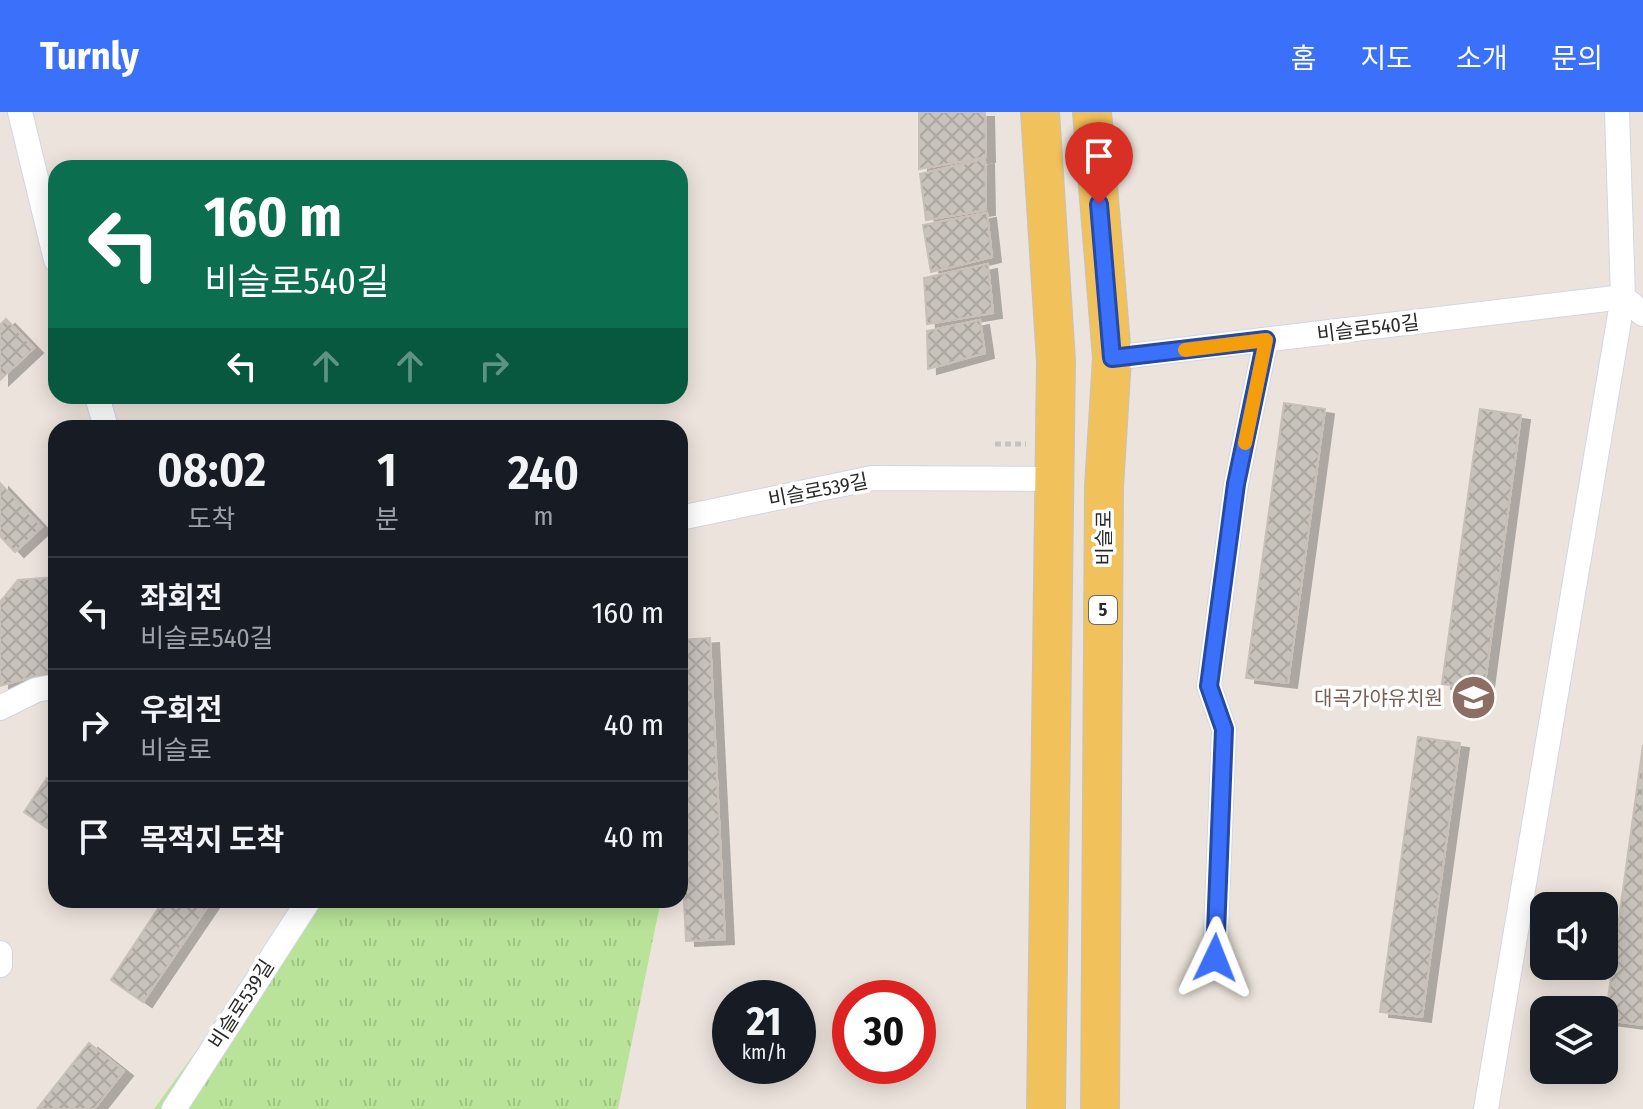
<!DOCTYPE html>
<html lang="ko">
<meta charset="utf-8">
<style>
:root{--surface:#171b24;--page:#242831;--text:#f1f3f6;--muted:#9ea1a6;--line:#363941;--accent:#3b70fa}
body{margin:0;font-family:"Fira Sans Condensed","Noto Sans KR",sans-serif;background:var(--page);color:var(--text);height:100vh;display:flex;flex-direction:column;font-size:30px;white-space:nowrap}
*{box-sizing:border-box;margin:0}
p{font-size:26px;color:var(--muted)}
.icon{flex:none;width:44px;height:44px;fill:none;stroke:currentColor;stroke-width:2;stroke-linecap:round;stroke-linejoin:round}
.map{position:relative;flex:1;overflow:hidden}
.side{position:absolute;left:48px;top:308px;width:640px;height:488px;display:flex;flex-direction:column;background:var(--surface);border-radius:24px;box-shadow:0 4px 20px #0003}
.side>*{flex:none}
.hud{position:absolute;left:48px;top:48px;width:640px;height:244px;border-radius:24px;box-shadow:0 4px 20px #0003;background:#0b6e4f;color:#fff;overflow:hidden}
.fabs{position:absolute;left:1530px;top:780px;display:grid;gap:16px}
.fabs a{display:grid;place-items:center;width:88px;height:88px;border-radius:16px;background:var(--surface);box-shadow:0 4px 20px #0003;font-size:40px}
.speed{position:absolute;left:712px;top:868px;display:flex;gap:16px;font-size:40px;font-weight:700;text-align:center}
.speed>*{display:grid;place-content:center;width:104px;height:104px;border-radius:50%;background:var(--surface);box-shadow:0 4px 20px #0003;line-height:1}
.speed small{font-size:20px;font-weight:400}
.speed .limit{border:12px solid #d22;background:#fff;color:#111}
.pin{position:absolute;display:grid;place-items:center;width:68px;height:68px;color:#fff;margin:-82px -34px;border-radius:50% 50% 50% 0;rotate:-45deg;box-shadow:0 0 8px #0007}
.pin .icon{rotate:45deg}
.me{position:absolute;width:88px;margin:-44px;rotate:2deg;stroke-linejoin:round;filter:drop-shadow(0 0 6px #0008)}
.turn{display:flex;align-items:center;gap:28px;height:168px;padding:0 24px;font-size:36px}
.turn .icon{width:104px;height:104px;stroke-width:2.5}
.turn b{display:block;font-size:56px;line-height:68px}
.lanes{display:flex;align-items:center;height:76px;padding:0 24px;background:#0003;justify-content:center;gap:40px;direction:ltr}
.lanes .off{opacity:.35}
.eta{display:flex;justify-content:space-evenly;align-items:center;height:136px;text-align:center}
.eta b{font-size:48px;font-weight:600;line-height:56px}
ul{padding:0;list-style:none}
li{display:flex;align-items:center;gap:24px;height:112px;padding:0 24px;border-top:2px solid var(--line)}
li div{flex:1}
li b{display:block;font-size:30px}
li em{font-style:normal}
header{display:flex;align-items:center;gap:48px;box-sizing:border-box;height:112px;padding:0 40px;background:var(--accent);color:#fff}
header strong{font-size:38px}
nav{display:flex;gap:44px;margin-inline-start:auto;font-size:28px}
.map>svg:first-child{display:block}
</style>
<header>
<strong>Turnly</strong>
<nav><a>홈</a><a>지도</a><a>소개</a><a>문의</a></nav>
</header>
<div class="map">
<svg width="1643" height="997" viewBox="0 0 1643 997">
<defs>
<pattern id="grass-tufts" width="24" height="20" patternUnits="userSpaceOnUse" patternTransform="scale(2)"><rect width="24" height="20" fill="#b8e398"/><path d="M3 7l-1-3M5 7V3M7 7l1-3M15 17l-1-3M17 17v-4M19 17l1-3" fill="none" stroke="#9ec383"/></pattern>
<pattern id="building-cross-hatch" width="8" height="8" patternUnits="userSpaceOnUse" patternTransform="scale(2)"><rect width="8" height="8" fill="#c7c2ba"/><path d="M0 0l8 8M0 8l8-8" fill="none" stroke="#aba7a0"/></pattern>
<filter id="shadow"><feDropShadow dx="9" dy="5" stdDeviation="0" flood-color="#0004"/></filter>
</defs>
<rect width="100%" height="100%" fill="#ece4dc"/>
<polygon fill="url(#grass-tufts)" points="306,788 661,788 618,997 154,997"/>
<g fill="url(#building-cross-hatch)" stroke="#c8bfb6" stroke-width="2" filter="url(#shadow)">
<polygon points="919,0 985,0 986,45 919,57"/>
<polygon points="985,47 986,98 926,108 920,62"/>
<polygon points="987,101 992,145 931,160 923,113"/>
<polygon points="988,152 993,201 927,212 924,166"/>
<polygon points="6,207 34,236 0,268 0,213"/>
<polygon points="980,208 985,241 928,257 927,219"/>
<polygon points="1284,291 1325,297 1288,571 1246,566"/>
<polygon points="1480,297 1521,303 1484,578 1442,572"/>
<polygon points="0,371 42,415 15,440 0,424"/>
<polygon points="56,465 56,558 0,574 0,490 18,468"/>
<polygon points="710,526 725,827 686,829 680,711 680,528"/>
<polygon points="1418,625 1460,631 1422,905 1380,900"/>
<polygon points="1643,633 1643,913 1605,908"/>
<polygon points="47,666 56,673 56,722 24,700"/>
<polygon points="155,788 212,788 143,890 111,868 161,792"/>
<polygon points="89,931 124,959 94,997 37,997"/>
</g>
<g fill="none" stroke-linecap="round" stroke-linejoin="round">
<defs>
<g id="minor">
<polyline points="20,0 56,148"/>
<polyline points="1112,246 1623,185 1643,202"/>
<polyline points="97,284 106,316"/>
<polyline points="680,406 872,366 1054,367"/>
<polyline points="0,596 36,578 56,574"/>
<polyline points="0,841 0,853"/>
<polyline points="1215,846 1224,617 1209,574 1236,372 1266,228"/>
<polyline points="174,997 309,788"/>
<polyline points="1486,997 1623,185 1617,0"/>
</g>
<g id="primary">
<polyline points="1040,0 1056,249 1046,997"/>
<polyline points="1092,0 1112,246 1104,375 1100,997"/>
</g>
</defs>
<use href="#minor" stroke="#d1d6e3" stroke-width="26"/>
<use href="#primary" stroke="#c3c3c3" stroke-width="40"/>
<polyline stroke="#c3c3c3" stroke-width="5" stroke-dasharray="6 4" stroke-linecap="butt" points="995,332 1026,332"/>
<use href="#minor" stroke="#fff" stroke-width="24"/>
<use href="#primary" stroke="#f1c15c" stroke-width="38"/>
</g>
<g fill="none" stroke-linecap="round" stroke-linejoin="round">
<defs>
<polyline id="route" points="1099,92 1112,246 1266,228 1236,372 1209,574 1224,617 1215,846"/>
</defs>
<use href="#route" stroke="#2649a2" stroke-width="20"/>
<use href="#route" stroke="#3b70fa" stroke-width="14"/>
<polyline stroke="#f59e0b" stroke-width="14" points="1185,238 1266,228 1245,331"/>
</g>
<defs>
<symbol id="school-disc" viewBox="-11 -11 22 22"><circle r="9.5" fill="#8d6e63" stroke="#fff"/><path d="M0-5L7-2L0 1L-7-2ZM-4 1L0 2.5L4 1V4Q0 6-4 4Z" fill="#fff"/></symbol>
</defs>
<g fill-rule="evenodd">
<use href="#school-disc" x="1448" y="560" width="51" height="51"/>
</g>
<g text-anchor="middle" dominant-baseline="central" stroke-width="7" stroke-linejoin="round" paint-order="stroke">
<rect fill="#fff" stroke="#6a6a6a" stroke-width="2" x="1089" y="484" width="28" height="28" rx="6"/>
<g font-size="18" font-weight="bold" fill="#2a2a2a">
<text x="1103" y="498">5</text>
</g>
<g font-size="20" fill="#2a2a2a" stroke="#fff">
<text transform="translate(1368 216) rotate(-7)">비슬로540길</text>
<text transform="translate(818 378) rotate(-11)">비슬로539길</text>
<text transform="translate(1104 426) rotate(-90)">비슬로</text>
<text transform="translate(241 892) rotate(-57)">비슬로539길</text>
</g>
<g font-size="20" fill="#785e54" stroke="#fff" text-anchor="end">
<text x="1443" y="586">대곡가야유치원</text>
</g>
</g>
</svg>
<div class="fabs">
<a><svg class="icon" aria-label="sound" viewBox="0 0 24 24"><path d="M4 9h4l5-4v14l-5-4H4zM17 9q2 3 0 6"/></svg></a>
<a><svg class="icon" aria-label="layers" viewBox="0 0 24 24"><path d="M12 4l9 5-9 5-9-5zM3 14l9 5 9-5"/></svg></a>
</div>
<div class="speed"><div>21<small>km/h</small></div><div class="limit">30</div></div>
<div class="pin" style="left:1099px;top:92px;background:#d93025"><svg class="icon" aria-label="arrive" viewBox="0 0 24 24"><path d="M6 21V4h12l-3 4 3 4H6"/></svg></div>
<svg class="me" style="left:1215px;top:846px" viewBox="-20 -20 40 40"><path d="M0-17L14 15 0 8-14 15z" fill="#3b70fa" stroke="#fff" stroke-width="4"/></svg>
<div class="hud">
<div class="turn"><svg class="icon" aria-label="left" viewBox="0 0 24 24"><path d="M17 20v-9H6M10 6l-5 5 5 5"/></svg><div><b>160 m</b>비슬로540길</div></div>
<div class="lanes"><svg class="icon" aria-label="left" viewBox="0 0 24 24"><path d="M17 20v-9H6M10 6l-5 5 5 5"/></svg><svg class="icon off" aria-label="ahead" viewBox="0 0 24 24"><path d="M12 20V5M6 11l6-6 6 6"/></svg><svg class="icon off" aria-label="ahead" viewBox="0 0 24 24"><path d="M12 20V5M6 11l6-6 6 6"/></svg><svg class="icon off" aria-label="right" viewBox="0 0 24 24"><path d="M7 20v-9h11M14 6l5 5-5 5"/></svg></div>
</div>
<section class="side">
<div class="eta">
<div><b>08:02</b><p>도착</p></div>
<div><b>1</b><p>분</p></div>
<div><b>240</b><p>m</p></div>
</div>
<ul>
<li><svg class="icon" aria-label="left" viewBox="0 0 24 24"><path d="M17 20v-9H6M10 6l-5 5 5 5"/></svg><div><b>좌회전</b><p>비슬로540길</p></div><em>160 m</em></li>
<li><svg class="icon" aria-label="right" viewBox="0 0 24 24"><path d="M7 20v-9h11M14 6l5 5-5 5"/></svg><div><b>우회전</b><p>비슬로</p></div><em>40 m</em></li>
<li><svg class="icon" aria-label="arrive" viewBox="0 0 24 24"><path d="M6 21V4h12l-3 4 3 4H6"/></svg><div><b>목적지 도착</b></div><em>40 m</em></li>
</ul>
</section>
</div>
